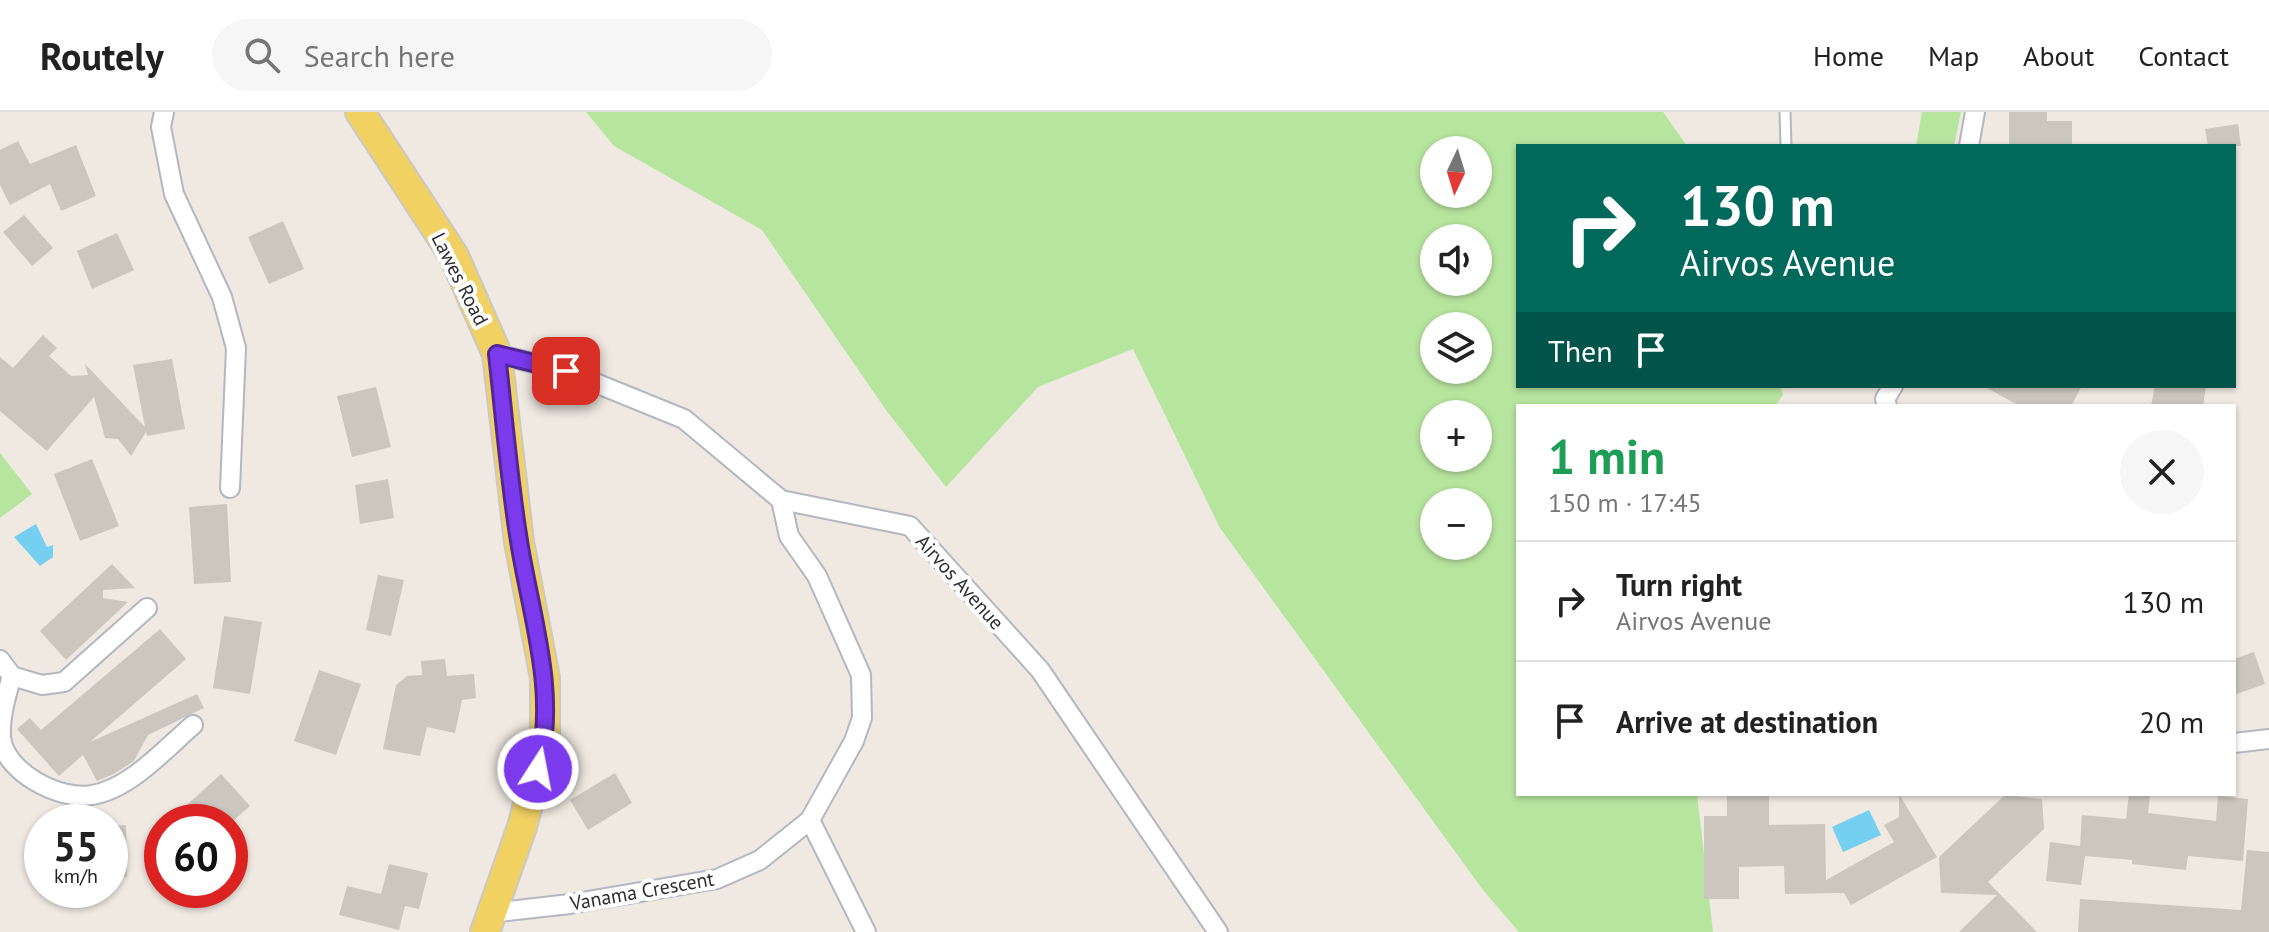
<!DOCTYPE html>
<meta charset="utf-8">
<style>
:root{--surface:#fff;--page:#f6f6f6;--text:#222;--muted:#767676;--line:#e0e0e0}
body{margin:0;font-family:"PT Sans",sans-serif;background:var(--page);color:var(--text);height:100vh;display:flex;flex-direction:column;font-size:30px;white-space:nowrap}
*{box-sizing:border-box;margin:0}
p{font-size:26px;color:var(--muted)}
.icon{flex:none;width:44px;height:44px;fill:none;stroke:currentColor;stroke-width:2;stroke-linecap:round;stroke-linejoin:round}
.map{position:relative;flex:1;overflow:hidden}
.sheet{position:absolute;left:1516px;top:292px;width:720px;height:392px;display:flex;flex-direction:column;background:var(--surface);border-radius:0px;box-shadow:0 2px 6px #0004}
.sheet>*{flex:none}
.banner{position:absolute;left:1516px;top:32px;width:720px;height:244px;border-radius:0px;box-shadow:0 2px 6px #0004;background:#00695c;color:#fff;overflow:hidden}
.needle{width:52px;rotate:184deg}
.controls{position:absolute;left:1420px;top:24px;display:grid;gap:16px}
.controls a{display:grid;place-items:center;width:72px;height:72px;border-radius:50%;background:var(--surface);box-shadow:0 2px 6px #0004;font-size:40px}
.speed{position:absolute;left:24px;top:692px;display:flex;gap:16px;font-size:40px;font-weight:700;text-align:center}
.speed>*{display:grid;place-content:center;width:104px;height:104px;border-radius:50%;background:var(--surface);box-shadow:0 2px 6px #0004;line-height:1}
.speed small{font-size:20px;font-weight:400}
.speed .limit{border:12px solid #d22;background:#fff;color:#111}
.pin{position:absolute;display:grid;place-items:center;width:68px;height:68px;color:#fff;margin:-34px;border-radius:16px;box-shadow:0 4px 12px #0006}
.me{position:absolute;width:88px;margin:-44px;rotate:11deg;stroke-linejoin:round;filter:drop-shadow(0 0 6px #0008)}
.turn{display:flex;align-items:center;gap:28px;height:168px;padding:0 32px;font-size:36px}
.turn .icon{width:104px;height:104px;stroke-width:2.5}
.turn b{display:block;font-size:56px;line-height:68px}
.then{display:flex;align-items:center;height:76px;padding:0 32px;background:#0003;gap:16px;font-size:30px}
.round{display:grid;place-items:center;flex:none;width:84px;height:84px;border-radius:42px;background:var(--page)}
.summary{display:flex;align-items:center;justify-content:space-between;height:136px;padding:0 32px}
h1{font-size:48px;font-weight:600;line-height:60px;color:#1e9e55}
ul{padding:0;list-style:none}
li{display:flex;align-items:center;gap:24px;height:120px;padding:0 32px;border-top:2px solid var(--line)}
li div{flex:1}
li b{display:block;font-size:30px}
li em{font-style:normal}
header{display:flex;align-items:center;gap:48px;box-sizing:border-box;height:112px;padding:0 40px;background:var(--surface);border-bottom:2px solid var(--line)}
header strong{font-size:38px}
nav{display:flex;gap:44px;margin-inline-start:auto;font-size:28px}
.search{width:560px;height:72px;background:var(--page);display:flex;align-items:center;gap:20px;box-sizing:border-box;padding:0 28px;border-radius:44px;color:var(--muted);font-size:30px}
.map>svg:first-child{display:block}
</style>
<header>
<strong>Routely</strong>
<div class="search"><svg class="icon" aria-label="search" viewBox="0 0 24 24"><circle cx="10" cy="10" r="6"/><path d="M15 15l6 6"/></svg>Search here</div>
<nav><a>Home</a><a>Map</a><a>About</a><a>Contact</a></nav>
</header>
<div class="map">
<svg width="2269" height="820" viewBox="0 0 2269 820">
<rect width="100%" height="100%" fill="#efe9e1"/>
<g fill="#b6e59e" fill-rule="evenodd">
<path d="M586,0H1663L1687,34H1518V274H1780L1783,283L1775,294H1518V682H1697L1713,820H1519L1483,778L1220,416L1133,237L1038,275L946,375L886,298L762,118L614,34ZM1434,38H1478V82H1434ZM1434,126H1478V170H1434ZM1434,214H1478V258H1434ZM1434,302H1478V346H1434ZM1434,390H1478V434H1434Z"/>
<polygon points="1922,0 1961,0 1954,34 1916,34"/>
<polygon points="0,341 32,382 0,406"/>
</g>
<g fill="#75cff0">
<polygon points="36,412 47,435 53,433 53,445 40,454 14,425"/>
<polygon points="1869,698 1881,723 1843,740 1832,715"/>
</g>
<g fill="#cbc7bf">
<polygon points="2009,0 2047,0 2047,9 2072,9 2072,34 2009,34"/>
<polygon points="2238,12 2241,34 2208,34 2205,17"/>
<polygon points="18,29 30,52 76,33 96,84 61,99 50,72 10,93 0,73 0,38"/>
<polygon points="24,103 53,136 32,154 3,120"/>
<polygon points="283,109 304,157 269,172 248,125"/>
<polygon points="117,121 134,158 92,177 77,139"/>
<polygon points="43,223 57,236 49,244 71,264 88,263 85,252 145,315 133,253 172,247 185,317 147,324 146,320 131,344 118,327 105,326 94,285 47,339 0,299 0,245 13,256"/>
<polygon points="1983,274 2082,274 2071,294 2020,294"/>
<polygon points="2155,274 2206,274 2203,294 2151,294"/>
<polygon points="376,275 391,335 352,345 337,284"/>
<polygon points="92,347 119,414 80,429 54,362"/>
<polygon points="388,367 394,406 360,412 355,373"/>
<polygon points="227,392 231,470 194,472 189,395"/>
<polygon points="112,452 135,476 103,478 103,486 128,490 66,548 40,519"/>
<polygon points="378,463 404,468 391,524 366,518"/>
<polygon points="224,504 262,510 250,582 213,576"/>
<polygon points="160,517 186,547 90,630 197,582 204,596 148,623 134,649 114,662 97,669 83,643 59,664 17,617 30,606 41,618"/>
<polygon points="2254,540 2265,572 2234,583 2234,547"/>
<polygon points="445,547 447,564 474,562 476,586 462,588 455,621 427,615 420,644 383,637 396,573 407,564 422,563 421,549"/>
<polygon points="319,558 361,572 336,643 294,629"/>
<polygon points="615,661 632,691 588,718 570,688"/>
<polygon points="221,662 250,694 232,710 168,710"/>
<polygon points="1727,682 1769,682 1769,713 1825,712 1826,768 1894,730 1884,713 1899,705 1899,682 1937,745 1851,793 1844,781 1785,782 1784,754 1739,755 1739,787 1704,787 1704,704 1727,704"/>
<polygon points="2129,682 2150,684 2148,701 2216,709 2218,684 2248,687 2243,749 2188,744 2186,758 2132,752 2132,748 2085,744 2081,773 2046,769 2050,730 2080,734 2082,703 2126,707"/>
<polygon points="2005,683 2042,687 2044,717 1988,770 2037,820 1959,820 1997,783 1941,781 1939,745"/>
<polygon points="126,713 127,765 110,765 110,714"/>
<polygon points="2247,738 2269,740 2269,820 2078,820 2080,787 2241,798"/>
<polygon points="389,752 428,761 419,797 405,794 399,818 339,803 347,774 381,782"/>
</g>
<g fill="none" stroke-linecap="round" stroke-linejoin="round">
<defs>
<polyline id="lane" points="1785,0 1786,34"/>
<g id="street">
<polyline points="164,0 161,15 174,82 222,185 236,236 230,376"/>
<polyline points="1969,34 1975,0"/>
<polyline points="497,242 566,259 684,307 781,388 910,414 1040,558 1218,820"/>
<polyline points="1887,294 1885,287 1893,274"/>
<path d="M0,548L12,564C6,584 0,604 1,625C4,660 60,689 92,683C130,677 165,637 193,613"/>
<polyline points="12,564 42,573 64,570 147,496"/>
<polyline points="2234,631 2269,627"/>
<polyline points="810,708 866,820"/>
<polyline points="490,801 570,792 717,767 760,748 810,708 854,629 862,606 861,563 817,464 789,424 781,388"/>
</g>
<polyline id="primary" points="360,0 454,144 497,242 519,430 545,566 545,628 522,715 485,820"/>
</defs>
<use href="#lane" stroke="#b4b7c1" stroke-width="13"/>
<use href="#street" stroke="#b4b7c1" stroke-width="22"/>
<use href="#primary" stroke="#c9c9c9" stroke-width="32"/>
<use href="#lane" stroke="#fff" stroke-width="9"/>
<use href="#street" stroke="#fff" stroke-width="18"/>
<use href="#primary" stroke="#f2d163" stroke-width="28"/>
</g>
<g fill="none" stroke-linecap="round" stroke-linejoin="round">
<defs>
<path id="route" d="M538,657C558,580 531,505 519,429C509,367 504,304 497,242L566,259"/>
</defs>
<use href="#route" stroke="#51269a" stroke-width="20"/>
<use href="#route" stroke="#7c3aed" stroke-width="14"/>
</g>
<g text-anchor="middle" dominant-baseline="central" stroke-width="8" stroke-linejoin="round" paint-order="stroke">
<g font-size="20" fill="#2e2e2e" stroke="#fff">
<text transform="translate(460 167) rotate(63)">Lawes Road</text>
<text transform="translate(960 470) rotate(48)">Airvos Avenue</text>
<text transform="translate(642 779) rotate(-10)">Vanama Crescent</text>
</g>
</g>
</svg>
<div class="controls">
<a><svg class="needle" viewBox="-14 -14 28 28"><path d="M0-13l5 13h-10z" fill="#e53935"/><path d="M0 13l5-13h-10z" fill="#767676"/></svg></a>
<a><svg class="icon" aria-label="sound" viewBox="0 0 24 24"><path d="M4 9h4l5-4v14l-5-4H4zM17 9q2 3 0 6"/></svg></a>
<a><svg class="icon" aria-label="layers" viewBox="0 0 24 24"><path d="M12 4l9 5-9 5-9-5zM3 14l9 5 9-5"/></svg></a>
<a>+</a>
<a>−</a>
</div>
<div class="speed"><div>55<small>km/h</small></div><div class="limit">60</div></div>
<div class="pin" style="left:566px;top:259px;background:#d93025"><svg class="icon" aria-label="arrive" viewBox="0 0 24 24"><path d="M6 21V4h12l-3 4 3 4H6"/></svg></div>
<svg class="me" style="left:538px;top:657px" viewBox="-20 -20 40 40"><circle r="17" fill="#7c3aed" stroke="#fff" stroke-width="3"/><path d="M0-11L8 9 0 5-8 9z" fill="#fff"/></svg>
<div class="banner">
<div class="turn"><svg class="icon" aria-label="right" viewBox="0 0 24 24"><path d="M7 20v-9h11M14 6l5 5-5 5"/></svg><div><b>130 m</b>Airvos Avenue</div></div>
<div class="then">Then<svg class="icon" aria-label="arrive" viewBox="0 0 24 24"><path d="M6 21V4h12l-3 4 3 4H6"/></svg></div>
</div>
<section class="sheet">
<div class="summary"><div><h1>1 min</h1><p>150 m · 17:45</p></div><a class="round"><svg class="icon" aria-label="close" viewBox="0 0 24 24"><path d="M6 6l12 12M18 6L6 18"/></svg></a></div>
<ul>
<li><svg class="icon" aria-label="right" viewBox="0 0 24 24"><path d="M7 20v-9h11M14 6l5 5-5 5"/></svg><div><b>Turn right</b><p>Airvos Avenue</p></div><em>130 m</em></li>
<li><svg class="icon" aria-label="arrive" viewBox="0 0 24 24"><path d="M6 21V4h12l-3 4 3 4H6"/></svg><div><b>Arrive at destination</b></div><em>20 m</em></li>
</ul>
</section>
</div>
